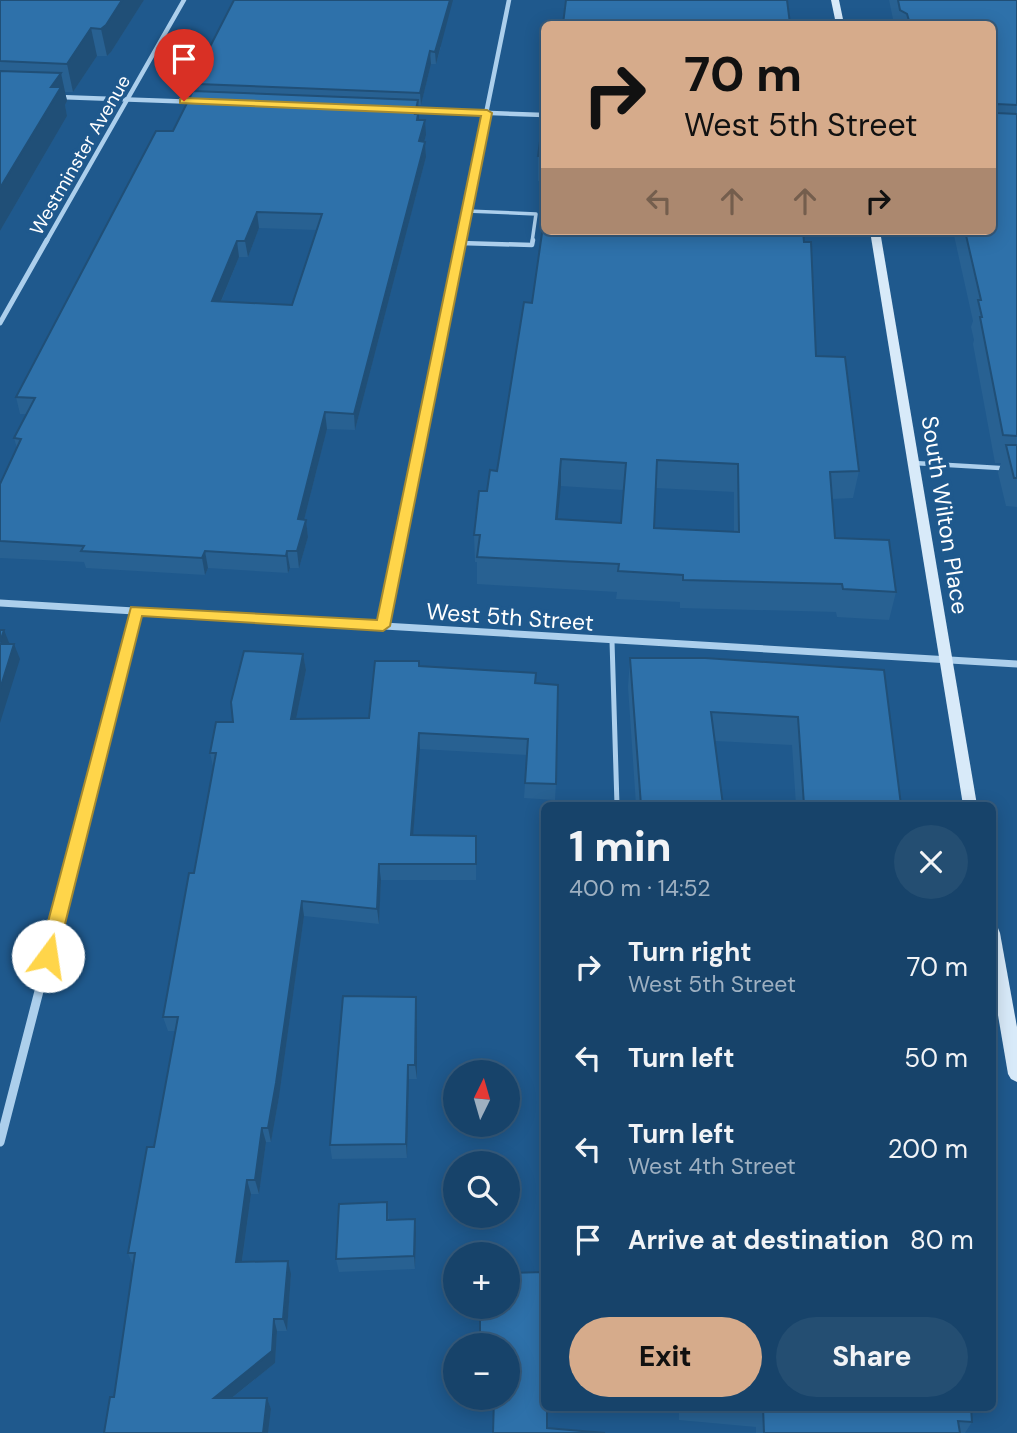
<!DOCTYPE html>
<meta charset="utf-8">
<style>
:root{--surface:#17436a;--page:#244e72;--text:#f1f3f6;--muted:#9eb0c1;--line:#365c7e;--accent:#d6ab8b}
body{margin:0;font-family:"DM Sans",sans-serif;background:var(--page);color:var(--text);height:100vh;display:flex;flex-direction:column;font-size:26px;white-space:nowrap}
*{box-sizing:border-box;margin:0}
p{font-size:23px;color:var(--muted)}
.icon{flex:none;width:38px;height:38px;fill:none;stroke:currentColor;stroke-width:2;stroke-linecap:round;stroke-linejoin:round}
.map{position:relative;flex:1;overflow:hidden}
.side{position:absolute;left:541px;top:802px;width:455px;height:609px;display:flex;flex-direction:column;background:var(--surface);border-radius:10px;box-shadow:0 4px 18px #0003,0 0 0 2px var(--line)}
.side>*{flex:none}
.guide{position:absolute;left:541px;top:21px;width:455px;height:214px;border-radius:10px;box-shadow:0 4px 18px #0003,0 0 0 2px var(--line);background:#d6ab8b;color:#111;overflow:hidden}
.needle{width:46px;rotate:5deg}
.controls{position:absolute;left:443px;top:1060px;display:grid;gap:14px}
.controls a{display:grid;place-items:center;width:77px;height:77px;border-radius:50%;background:var(--surface);box-shadow:0 4px 18px #0003,0 0 0 2px var(--line);font-size:35px}
.pin{position:absolute;display:grid;place-items:center;width:60px;height:60px;color:#fff;margin:-72px -30px;border-radius:50% 50% 50% 0;rotate:-45deg;box-shadow:0 0 7px #0007}
.pin .icon{rotate:45deg}
.me{position:absolute;width:77px;margin:-38px;rotate:14deg;stroke-linejoin:round;filter:drop-shadow(0 0 5px #0008)}
.turn{display:flex;align-items:center;gap:24px;height:147px;padding:0 28px;font-size:32px}
.turn .icon{width:91px;height:91px;stroke-width:2.5}
.turn b{display:block;font-size:49px;line-height:60px}
.lanes{display:flex;align-items:center;height:66px;padding:0 28px;background:#0003;justify-content:center;gap:35px;direction:ltr}
.lanes .off{opacity:.35}
.round{display:grid;place-items:center;flex:none;width:74px;height:74px;border-radius:37px;background:var(--page)}
.summary{display:flex;align-items:center;justify-content:space-between;height:119px;padding:0 28px}
h1{font-size:42px;font-weight:800;line-height:52px}
.cta{display:flex;gap:14px;margin-top:auto;padding:14px 28px}
.cta a{flex:1;height:80px;border-radius:42px;background:var(--accent);color:#111;font-size:28px;font-weight:800;line-height:80px;text-align:center}
.cta a+a{background:var(--page);color:var(--text)}
ul{padding:0;list-style:none}
li{display:flex;align-items:center;gap:21px;height:91px;padding:0 28px}
li div{flex:1}
li b{display:block;font-size:26px}
li em{font-style:normal}
.map>svg:first-child{display:block}
</style>
<div class="map">
<svg width="1017" height="1433" viewBox="0 0 1017 1433">
<rect width="100%" height="100%" fill="#1f598d"/>
<g fill="none" stroke-linecap="round" stroke-linejoin="round">
<polyline stroke="#accfec" stroke-width="3.5" points="467,211 536,214 532,242"/>
<g stroke="#accfec" stroke-width="4.5">
<polyline points="460,243 532,245 533,240"/>
<polyline points="914,463 1017,469"/>
</g>
<polyline stroke="#accfec" stroke-width="5" points="612,641 617,805"/>
<g stroke="#accfec" stroke-width="4.5">
<polyline points="59,97 197,102"/>
<polyline points="412,110 544,115"/>
<polyline points="46,242 184,0"/>
<polyline points="460,242 509,0"/>
</g>
<g stroke="#accfec" stroke-width="5">
<polyline points="0,323 47,240"/>
<polyline points="399,549 461,240"/>
</g>
<g stroke="#accfec" stroke-width="7">
<polyline points="0,603 1017,664"/>
<polyline points="383,626 399,547"/>
<polyline points="52,938 136,611"/>
</g>
<polyline stroke="#accfec" stroke-width="9" points="0,1142 53,937"/>
<g fill="#d8eaf9" fill-rule="evenodd">
<polygon points="831,0 839,0 844,24 836,24"/>
<polygon points="870,231 880,231 977,805 963,805"/>
<polygon points="992,926 998,928 1000,933 1017,1027 1017,1082 1011,1079 1008,1074 992,980"/>
</g>
</g>
<g fill="#286192" fill-rule="evenodd">
<polygon points="0,0 144,0 111,52 107,56 97,56 73,92 65,92 67,101 65,105 67,116 0,231"/>
<polygon points="889,0 1017,0 1017,507 1006,506 998,473 1001,463 995,463 973,344 974,340 971,327 973,321 953,231 992,231 992,24 894,24"/>
<path d="M441,47L436,64H431L421,105H418V120L426,135L424,142H425L426,157L355,430L327,429L304,520H306L308,537L299,568H290L288,573L208,568L205,575L86,568L84,562L0,558V484L17,448L14,438L27,414H20L16,397L173,131L199,92L197,72ZM259,228L316,230L292,305L221,302L239,257H248Z"/>
<polygon points="544,112 544,181 538,181 538,156"/>
<path d="M532,303L816,356L859,471L853,498L832,499L835,538L896,592L889,620L837,617L836,612L680,608V602L616,599L617,592L477,584V562H475L474,535L487,491L497,471ZM561,486L623,490L621,523L557,519ZM656,488L734,492V532L654,528Z"/>
<polygon points="303,654 306,670 296,719 369,718 420,666 535,683 556,784 555,800 524,798 527,755 420,749 413,835 476,836 476,880 381,880 379,924 304,916 279,1097 271,1142 266,1142 259,1194 251,1194 242,1262 291,1274 287,1331 277,1331 275,1363 232,1398 267,1398 271,1409 268,1433 104,1433 114,1397 133,1266 128,1253 154,1147 175,1031 168,1031 163,1017 194,873 213,766 210,753 233,722"/>
<polygon points="630,658 884,670 901,805 796,805 792,745 715,741 723,805 636,805 628,687"/>
<polygon points="417,1012 417,1079 409,1079 407,1158 332,1159 330,1145"/>
<polygon points="387,1202 389,1220 415,1219 416,1232 415,1269 339,1272 336,1259"/>
<polygon points="679,1407 971,1407 972,1422 965,1433 756,1433 756,1427 679,1420"/>
</g>
<g fill="#204f77">
<polygon points="122,0 144,0 111,52 107,56 101,29"/>
<polygon points="450,0 453,0 436,64 435,52"/>
<polygon points="91,28 97,56 73,92 67,64"/>
<polygon points="430,51 431,64 421,105 420,93"/>
<polygon points="61,73 67,101 65,105 67,116 0,231 0,188 51,87"/>
<polygon points="418,100 419,115 419,129 415,114"/>
<polygon points="425,120 426,135 420,157 419,141"/>
<polygon points="425,142 426,157 355,430 354,414"/>
<polygon points="257,212 259,228 248,257 245,241"/>
<polygon points="237,241 239,257 214,318 212,301"/>
<polygon points="325,412 327,429 300,536 298,519"/>
<polygon points="561,459 561,486 555,546 556,519"/>
<polygon points="306,520 308,537 299,568 297,551"/>
<polygon points="205,551 208,568 205,575 202,558"/>
<polygon points="287,551 290,568 288,573 286,556"/>
<polygon points="4,630 10,645 0,645"/>
<polygon points="14,644 20,659 0,723 0,689"/>
<polygon points="303,654 306,670 293,734 291,719"/>
<polygon points="419,733 420,749 412,850 411,835"/>
<polygon points="379,864 381,880 379,924 377,909"/>
<polygon points="302,901 304,916 279,1097 271,1142 268,1128"/>
<polygon points="416,997 417,1012 417,1079 415,1065"/>
<polygon points="408,1065 409,1079 407,1158 406,1144"/>
<polygon points="262,1128 266,1142 259,1194 255,1180"/>
<polygon points="247,1180 251,1194 240,1275 236,1262"/>
<polygon points="415,1219 416,1232 415,1269 414,1256"/>
<polygon points="288,1261 291,1274 287,1331 283,1319"/>
<polygon points="274,1319 277,1331 275,1363 218,1409 214,1398"/>
<polygon points="267,1398 271,1409 268,1433 263,1433"/>
</g>
<g fill="#2e71aa" stroke="#204f77" stroke-width="2" fill-rule="evenodd">
<polygon points="0,0 122,0 106,25 101,29 91,28 67,64 0,61"/>
<polygon points="234,0 450,0 435,52 430,51 420,93 198,84 204,72 197,72"/>
<polygon points="566,0 787,0 790,24 563,24"/>
<polygon points="898,0 1017,0 1017,105 997,104 993,109 997,113 1017,114 1017,436 1003,435 980,317 982,317 978,300 981,300 965,231 992,231 992,24 910,24 907,14 900,10"/>
<polygon points="0,71 61,73 51,87 61,87 0,188"/>
<path d="M193,91L418,100L415,114H418L417,120H425L419,141L425,142L354,414L325,412L298,519L306,520L297,551H287L286,556L205,551L202,558L81,551L84,546L0,541V484L21,439L14,438L35,398L16,397L156,131H173ZM257,212L322,214L292,305L212,301L237,241H245Z"/>
<polygon points="544,112 544,156 538,156"/>
<path d="M543,226H544V231H803L804,242H811L816,356L845,357L859,471L830,472L835,538L889,540L896,592L843,589L842,584L683,580V575L618,571L619,564L477,557L480,535H474L479,491H487L490,470L497,471L524,302L532,303ZM561,459L626,463L621,523L556,519ZM657,460L738,464L739,532L654,528Z"/>
<polygon points="1006,445 1017,445 1017,478 1014,478"/>
<polygon points="0,630 4,630 0,642"/>
<polygon points="0,644 14,644 0,689"/>
<polygon points="244,651 303,654 291,719 369,718 375,661 419,661 419,666 536,673 535,683 558,685 556,784 525,783 528,739 419,733 411,835 476,836 476,864 379,864 377,909 302,901 276,1083 268,1128 262,1128 255,1180 247,1180 236,1262 288,1261 283,1319 274,1319 272,1351 214,1398 267,1398 263,1433 104,1433 110,1397 114,1397 135,1253 128,1253 147,1147 154,1147 178,1017 163,1017 189,873 194,873 216,753 210,753 216,722 233,722 231,702"/>
<polygon points="630,658 705,658 884,670 901,805 804,805 798,717 711,712 723,805 641,805"/>
<polygon points="343,996 416,997 415,1065 408,1065 406,1144 330,1145"/>
<polygon points="387,1202 387,1220 415,1219 414,1256 336,1259 339,1204"/>
<polygon points="544,1272 544,1407 547,1407 547,1428 605,1433 493,1433 494,1398 508,1398 508,1346 480,1346 480,1307 508,1307 508,1273"/>
<polygon points="763,1407 971,1407 972,1422 958,1421 960,1433 764,1433"/>
</g>
<polygon fill="#ffd54a" stroke="#a68a30" stroke-width="2" points="184,98 487,110 492,113 390,626 383,631 142,616 57,956 54,961 48,964 41,961 39,956 131,607 377,620 481,116 180,103 180,99"/>
<g text-anchor="middle" dominant-baseline="central" stroke-width="7" stroke-linejoin="round" paint-order="stroke">
<g font-size="19" fill="#fff" stroke="#1f598d">
<text transform="translate(80 155) rotate(-60)">Westminster Avenue</text>
</g>
<g font-size="23" fill="#fff" stroke="#1f598d">
<text transform="translate(945 515) rotate(81)">South Wilton Place</text>
<text transform="translate(510 617) rotate(4)">West 5th Street</text>
</g>
</g>
</svg>
<div class="controls">
<a><svg class="needle" viewBox="-14 -14 28 28"><path d="M0-13l5 13h-10z" fill="#e53935"/><path d="M0 13l5-13h-10z" fill="#9eb0c1"/></svg></a>
<a><svg class="icon" aria-label="search" viewBox="0 0 24 24"><circle cx="10" cy="10" r="6"/><path d="M15 15l6 6"/></svg></a>
<a>+</a>
<a>−</a>
</div>
<div class="pin" style="left:184px;top:101px;background:#d93025"><svg class="icon" aria-label="arrive" viewBox="0 0 24 24"><path d="M6 21V4h12l-3 4 3 4H6"/></svg></div>
<svg class="me" style="left:48px;top:956px" viewBox="-20 -20 40 40"><circle r="19" fill="#fff"/><path d="M0-13L10 11 0 6-10 11z" fill="#ffd54a"/></svg>
<div class="guide">
<div class="turn"><svg class="icon" aria-label="right" viewBox="0 0 24 24"><path d="M7 20v-9h11M14 6l5 5-5 5"/></svg><div><b>70 m</b>West 5th Street</div></div>
<div class="lanes"><svg class="icon off" aria-label="left" viewBox="0 0 24 24"><path d="M17 20v-9H6M10 6l-5 5 5 5"/></svg><svg class="icon off" aria-label="ahead" viewBox="0 0 24 24"><path d="M12 20V5M6 11l6-6 6 6"/></svg><svg class="icon off" aria-label="ahead" viewBox="0 0 24 24"><path d="M12 20V5M6 11l6-6 6 6"/></svg><svg class="icon" aria-label="right" viewBox="0 0 24 24"><path d="M7 20v-9h11M14 6l5 5-5 5"/></svg></div>
</div>
<section class="side">
<div class="summary"><div><h1>1 min</h1><p>400 m · 14:52</p></div><a class="round"><svg class="icon" aria-label="close" viewBox="0 0 24 24"><path d="M6 6l12 12M18 6L6 18"/></svg></a></div>
<ul>
<li><svg class="icon" aria-label="right" viewBox="0 0 24 24"><path d="M7 20v-9h11M14 6l5 5-5 5"/></svg><div><b>Turn right</b><p>West 5th Street</p></div><em>70 m</em></li>
<li><svg class="icon" aria-label="left" viewBox="0 0 24 24"><path d="M17 20v-9H6M10 6l-5 5 5 5"/></svg><div><b>Turn left</b></div><em>50 m</em></li>
<li><svg class="icon" aria-label="left" viewBox="0 0 24 24"><path d="M17 20v-9H6M10 6l-5 5 5 5"/></svg><div><b>Turn left</b><p>West 4th Street</p></div><em>200 m</em></li>
<li><svg class="icon" aria-label="arrive" viewBox="0 0 24 24"><path d="M6 21V4h12l-3 4 3 4H6"/></svg><div><b>Arrive at destination</b></div><em>80 m</em></li>
</ul>
<div class="cta"><a>Exit</a><a>Share</a></div>
</section>
</div>
